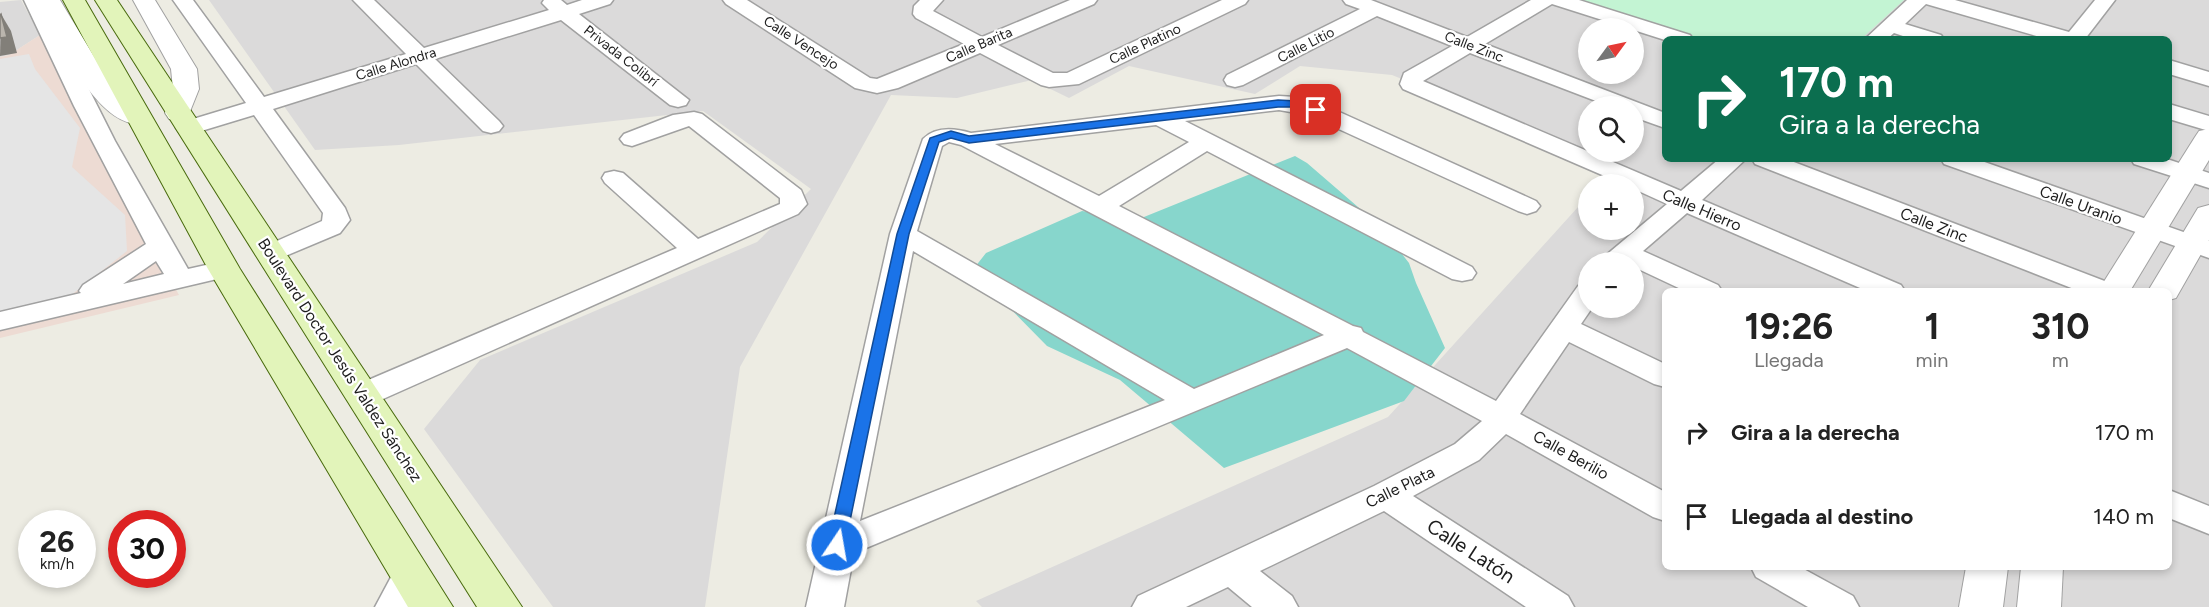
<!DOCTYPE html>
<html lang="es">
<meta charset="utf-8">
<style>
:root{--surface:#fff;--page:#f6f6f6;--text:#222;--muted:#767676}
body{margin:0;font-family:Figtree,sans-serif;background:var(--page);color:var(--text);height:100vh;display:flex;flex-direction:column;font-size:22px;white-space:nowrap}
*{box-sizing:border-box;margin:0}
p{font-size:20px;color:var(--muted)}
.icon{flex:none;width:33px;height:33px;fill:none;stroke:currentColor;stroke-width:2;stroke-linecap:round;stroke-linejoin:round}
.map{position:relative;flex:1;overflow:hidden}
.details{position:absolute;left:1662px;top:288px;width:510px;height:282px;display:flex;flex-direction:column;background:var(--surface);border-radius:9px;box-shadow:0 3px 9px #0003}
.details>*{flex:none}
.hud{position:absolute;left:1662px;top:36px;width:510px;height:126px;border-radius:9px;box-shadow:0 3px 9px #0003;background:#0b6e4f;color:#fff;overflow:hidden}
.needle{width:39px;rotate:57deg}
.fabs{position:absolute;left:1578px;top:18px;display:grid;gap:12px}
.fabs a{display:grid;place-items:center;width:66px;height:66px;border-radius:50%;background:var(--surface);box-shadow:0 3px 9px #0003;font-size:30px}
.speed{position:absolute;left:18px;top:510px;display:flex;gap:12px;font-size:30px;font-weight:700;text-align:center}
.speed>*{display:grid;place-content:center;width:78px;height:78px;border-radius:50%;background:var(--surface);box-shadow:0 3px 9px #0003;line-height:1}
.speed small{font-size:15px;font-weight:400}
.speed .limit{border:9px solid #d22;background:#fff;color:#111}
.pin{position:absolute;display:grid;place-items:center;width:51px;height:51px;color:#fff;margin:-26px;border-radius:12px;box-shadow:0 3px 9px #0006}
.me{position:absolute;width:66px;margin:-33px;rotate:12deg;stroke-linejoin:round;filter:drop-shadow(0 0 4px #0008)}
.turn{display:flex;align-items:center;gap:21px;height:126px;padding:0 18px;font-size:27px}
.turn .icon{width:78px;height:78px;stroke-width:2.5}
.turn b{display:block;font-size:42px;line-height:51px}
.eta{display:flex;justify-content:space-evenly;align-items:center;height:102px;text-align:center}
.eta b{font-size:36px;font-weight:700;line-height:42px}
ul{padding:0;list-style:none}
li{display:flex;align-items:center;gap:18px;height:84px;padding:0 18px}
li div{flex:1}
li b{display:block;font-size:22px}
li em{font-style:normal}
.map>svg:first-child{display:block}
</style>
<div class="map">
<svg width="2209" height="607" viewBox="0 0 2209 607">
<rect width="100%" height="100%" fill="#edece3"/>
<g fill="#dbdada" fill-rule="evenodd">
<polygon points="21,0 40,35 9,55 0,57 0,2"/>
<path d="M209,0H2209V607H982L976,601L1388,417L1588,196V230H1634V184H1606L1626,170L1392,75L1300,66L1255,94L1129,66L1069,98L1032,80L957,98L891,95L740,367L705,607H553L424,429L480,360L757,242L811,189L703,111L399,145L315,150ZM1588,28H1634V74H1588ZM1665,39H2169V159H1665ZM1588,106H1634V152H1588ZM1588,262H1634V308H1588ZM1665,291H2169V567H1665Z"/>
</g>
<polygon fill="#eddbd3" points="40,35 179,295 0,338 0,57 9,55"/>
<polygon fill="#c3f4d3" points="1572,0 1904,0 1861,39 1718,39 1677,34"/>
<polygon fill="#87d6cc" points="1295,156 1307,163 1380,226 1409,263 1416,283 1445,348 1404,401 1224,468 1120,380 1047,346 995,293 975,267 986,253 1082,211 1139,219"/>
<polygon fill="#e5e5e5" points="29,54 35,69 80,128 72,167 125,215 127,251 70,296 0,314 0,59"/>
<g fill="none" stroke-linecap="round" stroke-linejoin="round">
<defs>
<g id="minor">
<path d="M24,0H44L115,141L188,269L224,261L234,263L238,269L234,275L0,330V312L81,293L79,291L83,285L146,244L74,106ZM156,261L164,274L123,284Z"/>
<polygon points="173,0 193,0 264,97 406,54 353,0 374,0 424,48 549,10 542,3 544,0 561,0 567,5 582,0 613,0 610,4 579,14 689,100 686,105 678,107 670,105 561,20 435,59 499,121 503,126 499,131 491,133 483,131 416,64 273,109 345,208 350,220 340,233 271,262 261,260 257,254 261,248 322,221 323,213 254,115 188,135 180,133 176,128 180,123 246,103"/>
<polygon points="723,0 747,0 870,78 877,79 964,44 916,18 913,14 914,6 920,0 943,0 933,11 982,37 1070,0 1097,0 1094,4 998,45 1053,73 1067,73 1222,0 1248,0 1245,4 1079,84 1049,87 1041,85 980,53 898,88 877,93 855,88 726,4"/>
<polygon points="1343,0 1371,0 1467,37 1531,0 1579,0 1690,35 1693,39 1665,40 1552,4 1485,44 1665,113 1665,128 1634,117 1634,106 1609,106 1470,53 1423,81 1681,191 1719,159 1746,159 1702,200 1901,285 1905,291 1867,291 1687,213 1643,251 1718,285 1722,291 1685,291 1634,267 1634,262 1602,262 1605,256 1667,204 1634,189 1634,184 1623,184 1403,89 1400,84 1404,73 1452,46 1377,16 1243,85 1235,87 1227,85 1224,80 1227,75 1360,9 1346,4"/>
<polygon points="1907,0 1955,0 2069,32 2095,0 2115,0 2085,39 2047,39 1926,4 1905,24 1941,35 1944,39 1912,39 1894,33 1887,39 1865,39"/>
<polygon points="2169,60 2209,72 2209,86 2169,74"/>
<path d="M1279,96L1296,97L1324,105L1536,201L1540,206L1536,211L1527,214L1518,211L1308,115L1279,110L1185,121L1472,267L1476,273L1472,279L1462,281L1452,279L1207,151L1119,206L1353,326L1361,328L1363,332L1496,401L1578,286L1588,283V308H1592L1581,324L1665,364V387L1654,384L1569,342L1520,414L1665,492V521L1653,517L1506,434L1479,460L1413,496L1568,596L1574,607H1526L1384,511L1260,571L1292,596L1298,607H1252L1228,587L1186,607H1132L1138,596L1374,486L1455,444L1482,421L1347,348L854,553L844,607H806L890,234L923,139C936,126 954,128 971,133ZM1156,125L1189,142L1099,196L995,144ZM949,142L961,145L1324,335L1194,389L917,231L942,146ZM913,251L1165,400L860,521Z"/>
<polygon points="2169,104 2209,116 2209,131 2169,119"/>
<polygon points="694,112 702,114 801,190 807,204 798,214 374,403 363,406 352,403 347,395 352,387 677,248 605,183 602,178 605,173 614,171 623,173 698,239 780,204 780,198 689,126 632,146 624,144 620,139 624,134 673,115"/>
<polygon points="1752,159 1786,159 2115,285 2119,291 2079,291 1755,164"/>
<polygon points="1941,159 1976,159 2209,241 2209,258 1944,164"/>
<polygon points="2131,159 2167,159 2209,173 2209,188 2134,164"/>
<polygon points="2169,490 2209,506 2209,534 2169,518"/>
<polygon points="411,559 424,564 429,574 413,607 375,607 398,564"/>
<polygon points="1751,567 1800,567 1853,596 1859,607 1808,607 1756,577"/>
</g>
<g id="tertiary">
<path d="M38,0H60L113,88L131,103L147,111L151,117L147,123C98,135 57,35 38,0Z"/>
<polygon points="133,0 155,0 197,69 199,89 187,119 178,121 169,119 165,113 173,89 171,69"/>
<polygon points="2209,129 2209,160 2130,291 2098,291 2195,137 2199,131"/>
<polygon points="2209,205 2209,240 2176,298 2169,300 2169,291 2148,291 2198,208"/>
<polygon points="1966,567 2008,567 2003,607 1959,607"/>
<polygon points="2021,567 2063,567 2061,607 2017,607"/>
</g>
<g id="secondary">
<polygon points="63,0 85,0 240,269 453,607 408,607 208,269"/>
<polygon points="95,0 117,0 522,607 477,607"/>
</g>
</defs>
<use href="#minor" stroke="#a1a1a1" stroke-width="3"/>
<use href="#tertiary" stroke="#a1a1a1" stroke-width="2"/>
<use href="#secondary" stroke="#486a0d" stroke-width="2"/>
<use href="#minor" fill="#fff" fill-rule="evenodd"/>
<use href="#tertiary" fill="#fff" fill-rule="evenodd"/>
<use href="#secondary" fill="#e2f4ba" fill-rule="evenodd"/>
</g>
<polygon fill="#827f79" points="1,14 11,31 17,53 0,56"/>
<polygon fill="#bab5ad" stroke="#827f79" stroke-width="1.5" points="1,14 7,37 0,38 0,15"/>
<polygon fill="#1a73e8" stroke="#114b97" stroke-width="1.5" points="1278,100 1296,101 1321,110 1316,113 1295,107 1278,107 969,143 951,138 939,142 909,234 845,545 843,550 837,552 831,550 828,545 897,234 930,138 951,131 969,136"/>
<g text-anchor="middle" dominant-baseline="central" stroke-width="4.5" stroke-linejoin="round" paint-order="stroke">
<g font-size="14" fill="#1d1d1d" stroke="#fff">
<text transform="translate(801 43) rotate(33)">Calle Vencejo</text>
<text transform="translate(1145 44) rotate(-25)">Calle Platino</text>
<text transform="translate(979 45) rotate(-23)">Calle Barita</text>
<text transform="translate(1306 45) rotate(-27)">Calle Litio</text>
<text transform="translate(1474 47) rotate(21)">Calle Zinc</text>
<text transform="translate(621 56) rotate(38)">Privada Colibrí</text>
<text transform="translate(396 64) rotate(-17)">Calle Alondra</text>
</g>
<g font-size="16" fill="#1d1d1d" stroke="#fff">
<text transform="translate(2081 205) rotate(20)">Calle Uranio</text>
<text transform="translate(1702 210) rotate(23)">Calle Hierro</text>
<text transform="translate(1934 225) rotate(21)">Calle Zinc</text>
<text transform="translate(340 360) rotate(57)">Boulevard Doctor Jesús Valdez Sánchez</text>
<text transform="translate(1571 455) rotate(29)">Calle Berilio</text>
<text transform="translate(1400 487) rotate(-26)">Calle Plata</text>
</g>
<g font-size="20" fill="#1d1d1d" stroke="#fff">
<text transform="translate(1471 551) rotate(33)">Calle Latón</text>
</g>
</g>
</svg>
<div class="fabs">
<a><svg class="needle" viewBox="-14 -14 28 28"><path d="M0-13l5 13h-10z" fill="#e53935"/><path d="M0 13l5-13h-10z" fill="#767676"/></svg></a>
<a><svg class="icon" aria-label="search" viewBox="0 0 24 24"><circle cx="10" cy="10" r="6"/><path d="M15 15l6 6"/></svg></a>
<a>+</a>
<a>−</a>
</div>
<div class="speed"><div>26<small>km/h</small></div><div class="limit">30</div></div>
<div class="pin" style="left:1316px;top:110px;background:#d93025"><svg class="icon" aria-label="arrive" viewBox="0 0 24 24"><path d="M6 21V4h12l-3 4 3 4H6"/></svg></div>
<svg class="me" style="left:837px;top:545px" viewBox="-20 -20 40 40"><circle r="17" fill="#1a73e8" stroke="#fff" stroke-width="3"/><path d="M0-11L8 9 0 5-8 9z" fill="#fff"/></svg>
<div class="hud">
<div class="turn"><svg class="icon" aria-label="right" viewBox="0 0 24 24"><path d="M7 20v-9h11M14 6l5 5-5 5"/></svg><div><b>170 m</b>Gira a la derecha</div></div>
</div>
<section class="details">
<div class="eta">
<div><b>19:26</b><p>Llegada</p></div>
<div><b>1</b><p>min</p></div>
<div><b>310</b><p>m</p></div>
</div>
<ul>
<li><svg class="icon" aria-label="right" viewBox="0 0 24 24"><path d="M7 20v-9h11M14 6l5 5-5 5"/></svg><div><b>Gira a la derecha</b></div><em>170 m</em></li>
<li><svg class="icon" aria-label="arrive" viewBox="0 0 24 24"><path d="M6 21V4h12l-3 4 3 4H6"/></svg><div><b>Llegada al destino</b></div><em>140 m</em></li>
</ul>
</section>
</div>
